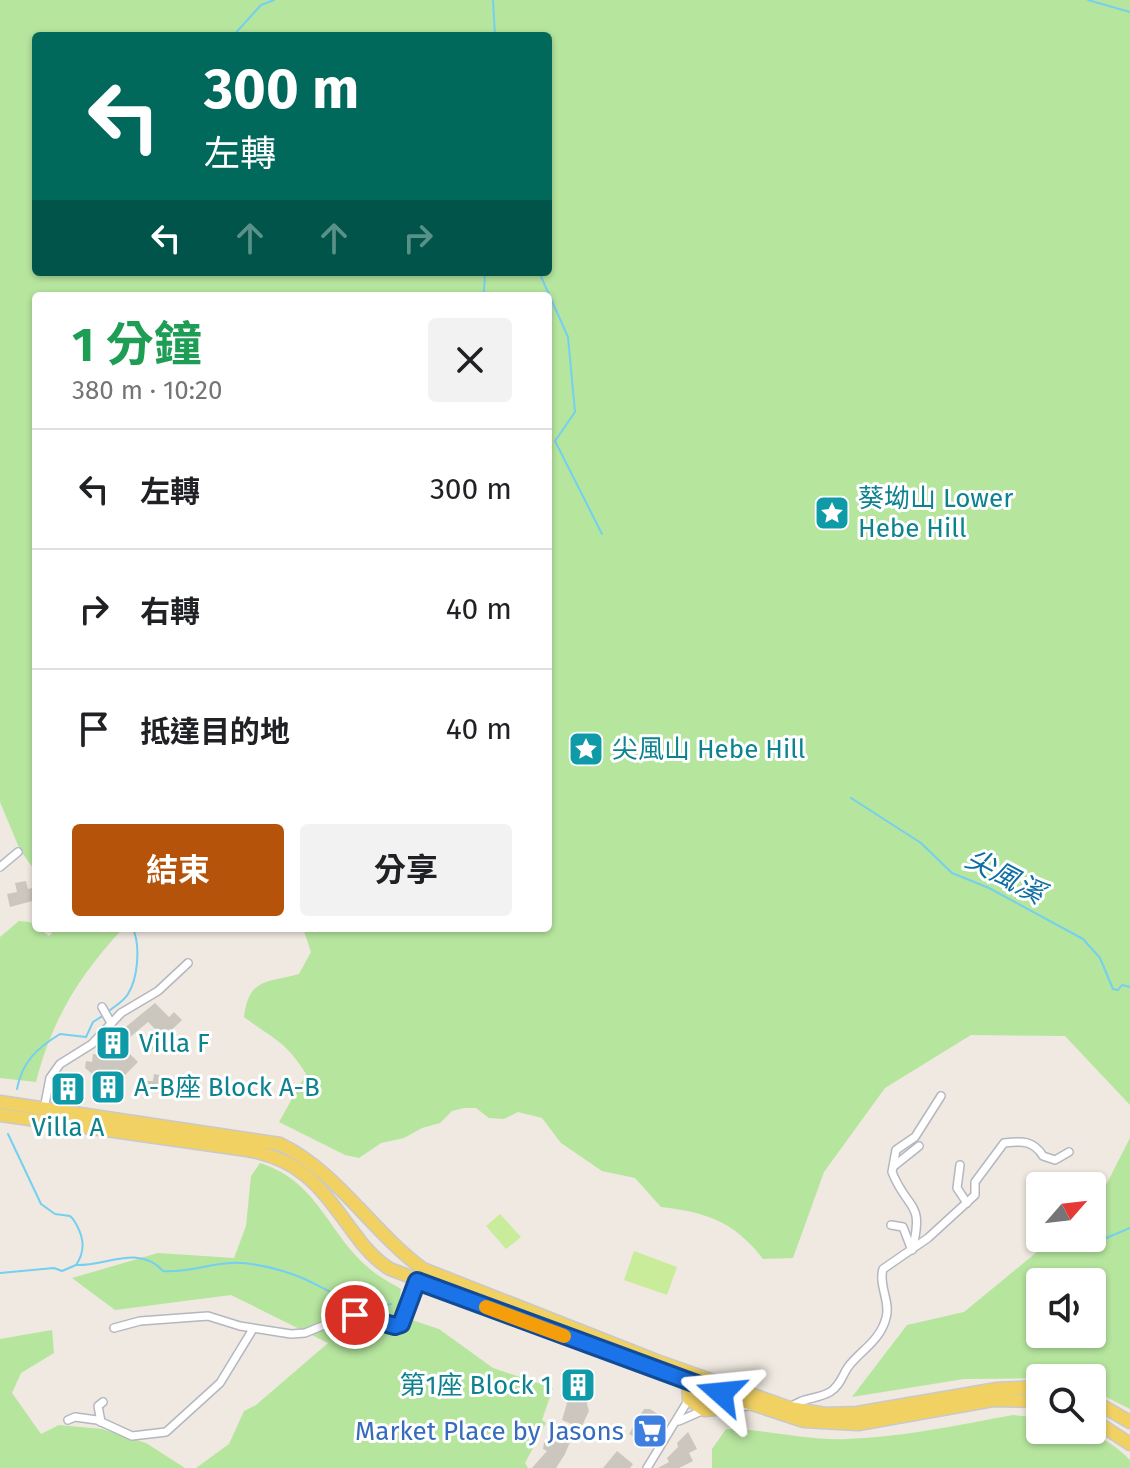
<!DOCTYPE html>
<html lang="zh-TW">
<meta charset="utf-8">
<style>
:root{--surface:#fff;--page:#f2f2f2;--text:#202124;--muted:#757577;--line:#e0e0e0;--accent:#b45309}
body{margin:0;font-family:"Fira Sans","Noto Sans TC",sans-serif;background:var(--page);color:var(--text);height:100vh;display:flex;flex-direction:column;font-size:30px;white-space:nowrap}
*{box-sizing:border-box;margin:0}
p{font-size:26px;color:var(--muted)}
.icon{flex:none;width:44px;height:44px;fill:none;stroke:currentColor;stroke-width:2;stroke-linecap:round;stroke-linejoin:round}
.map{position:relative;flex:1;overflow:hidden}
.drawer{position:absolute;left:32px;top:292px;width:520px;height:640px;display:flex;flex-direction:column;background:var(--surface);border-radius:8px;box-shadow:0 2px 6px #0004}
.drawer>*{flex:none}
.hud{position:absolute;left:32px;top:32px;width:520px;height:244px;border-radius:8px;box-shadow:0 2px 6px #0004;background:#00695c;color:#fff;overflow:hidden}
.needle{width:52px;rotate:62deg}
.fabs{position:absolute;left:1026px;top:1172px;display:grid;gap:16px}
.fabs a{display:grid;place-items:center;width:80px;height:80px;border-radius:8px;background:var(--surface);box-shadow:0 2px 6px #0004;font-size:40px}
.pin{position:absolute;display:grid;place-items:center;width:68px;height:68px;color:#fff;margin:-34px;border:4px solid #fff;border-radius:50%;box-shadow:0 2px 8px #0007}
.me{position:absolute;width:88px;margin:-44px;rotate:288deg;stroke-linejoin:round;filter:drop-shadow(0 0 6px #0008)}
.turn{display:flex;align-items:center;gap:28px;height:168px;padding:0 40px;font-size:36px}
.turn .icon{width:104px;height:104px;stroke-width:2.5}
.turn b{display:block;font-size:56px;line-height:68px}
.lanes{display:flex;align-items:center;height:76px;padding:0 40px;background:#0003;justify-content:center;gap:40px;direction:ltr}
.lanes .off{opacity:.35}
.round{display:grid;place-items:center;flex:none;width:84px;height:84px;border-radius:8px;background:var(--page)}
.headline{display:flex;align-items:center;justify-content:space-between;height:136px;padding:0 40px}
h1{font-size:48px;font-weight:700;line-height:60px;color:#1e9e55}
.button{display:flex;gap:16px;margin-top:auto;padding:16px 40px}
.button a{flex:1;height:92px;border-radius:8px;background:var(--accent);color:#fff;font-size:32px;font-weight:700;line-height:92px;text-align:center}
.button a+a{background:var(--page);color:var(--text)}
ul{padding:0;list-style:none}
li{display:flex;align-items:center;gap:24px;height:120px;padding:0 40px;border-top:2px solid var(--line)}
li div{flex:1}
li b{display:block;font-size:30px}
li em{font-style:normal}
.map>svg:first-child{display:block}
</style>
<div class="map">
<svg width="1130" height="1468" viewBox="0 0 1130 1468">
<rect width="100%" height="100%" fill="#efe9e1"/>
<g fill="#b6e59e" fill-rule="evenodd">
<path d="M0,0H1130V1105L1065,1036L971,1035L885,1088L824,1172L793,1258L763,1259C735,1222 706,1212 661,1207L635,1178L602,1171L561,1143L542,1118L518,1112L504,1119L489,1118L476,1108H464L452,1111L440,1123L422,1128L404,1138L381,1143L359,1158L345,1155L279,1122L306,1074C286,1041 273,1039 244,1017C249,978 266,983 299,974L311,952L303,928H548V296H36V872L20,850L0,802ZM36,36H548V272H36Z"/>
<path d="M19,921L30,922L49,936L52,933L44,928H123C79,976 52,1019 36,1082L0,1078V937Z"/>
<path d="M1130,1138V1409L1092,1390V1378L964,1379L852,1397L907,1325L964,1312L1054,1238H1092V1199L1107,1183ZM1092,1282V1334H1040V1282Z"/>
<path d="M260,1163C319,1182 327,1233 370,1269C379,1277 391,1283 401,1289L397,1315L439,1329L493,1368L553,1388L542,1420L546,1423L525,1463L528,1468H196L229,1444L244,1411L256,1405L328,1343L231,1295L115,1310L72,1278L158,1253L234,1258L246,1226L251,1176Z"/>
<polygon points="52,1330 54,1353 21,1373 12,1393 41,1434 59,1425 102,1429 146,1443 185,1468 0,1468 0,1339"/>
<path d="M1013,1415L1040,1418V1430C1078,1430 1102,1431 1130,1460V1468H712V1449L726,1429C767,1429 807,1441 848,1439C903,1437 958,1425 1013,1415Z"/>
</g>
<g fill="#c9ec9a">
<polygon points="500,1214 521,1237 506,1249 486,1226"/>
<polygon points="634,1251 677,1267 667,1295 624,1280"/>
</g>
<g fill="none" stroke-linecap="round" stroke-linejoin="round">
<g stroke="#75cff0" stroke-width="2">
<polyline points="493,0 495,36"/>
<polyline points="1088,0 1130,12"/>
<polyline points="233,36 261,5 274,0"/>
<polyline points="539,272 568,337 575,412 555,441 602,534"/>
<polyline points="484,292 485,272"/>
<polyline points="851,798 921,843 952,873 989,888 1083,939 1100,958 1113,989 1118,990 1122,985 1130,987"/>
<path d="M109,1011C115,1006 124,1001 128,994C138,978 140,948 134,931"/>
<path d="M17,1089C22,1062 37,1048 60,1034L86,1037L93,1022L104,1015"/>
<polyline points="1097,1242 1130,1228"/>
<path d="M76,1265C107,1266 139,1244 163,1271C187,1273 207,1264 231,1263C249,1262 274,1268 292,1274C321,1283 358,1315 391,1304"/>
<path d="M0,1273L54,1268L62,1271L76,1265C87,1249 83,1234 73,1219L70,1216L55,1214L41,1204L8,1134"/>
</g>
</g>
<g fill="#cbc7bf">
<polygon points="26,881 28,889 36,887 36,900 10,907 7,894 17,892 15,883"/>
<polygon points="155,1003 169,1017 174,1012 182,1020 151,1050 143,1042 156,1030 148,1022 129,1038 122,1030"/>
<polygon points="108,1039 116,1040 138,1062 119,1081 122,1085 104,1099 94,1089 101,1081 85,1068 86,1061 92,1062 93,1054 100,1055 101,1046 107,1047"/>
<polygon points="154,1074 183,1080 180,1096 151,1091 139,1093 141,1081 153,1081"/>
<polygon points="76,1076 84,1085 75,1099 61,1097 63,1088 59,1084 65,1078 69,1083"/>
<polygon points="576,1369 595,1376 587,1404 589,1411 581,1428 562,1420 570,1393 568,1392 568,1386"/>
<polygon points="644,1409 650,1409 664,1418 654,1434 651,1430 648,1436 639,1431 635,1437 629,1434"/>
<polygon points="554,1427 572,1437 565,1454 556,1468 532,1468 547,1451 543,1449 544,1443"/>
<polygon points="688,1432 697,1449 689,1453 693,1461 679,1468 658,1468 669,1462 667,1458 678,1447 677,1443"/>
<polygon points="617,1451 633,1464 630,1468 603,1468"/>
</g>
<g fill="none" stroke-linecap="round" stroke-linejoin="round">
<defs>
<g id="street">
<polyline points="0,867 18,852"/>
<polyline points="102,1007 111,1023"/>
<polyline points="44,1109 50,1078 60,1064 92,1044 121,1013 158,991 188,963"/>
<polyline points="960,1165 957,1188 967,1203"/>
<polyline points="894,1166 919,1146"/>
<polyline points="891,1225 903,1227 911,1248"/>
<path d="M912,1250C925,1200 908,1212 892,1172L896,1150L915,1137L941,1096"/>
<polyline points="114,1328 140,1321 208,1316 240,1326 291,1334 305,1333 351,1314 395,1326 403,1321 417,1281"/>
<path d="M790,1408C802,1397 816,1400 830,1392C840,1386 842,1376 848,1367C861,1350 880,1341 886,1318C891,1302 878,1285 883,1269L928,1238L975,1195V1182L1004,1143C1022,1141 1033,1140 1043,1156L1055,1160L1069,1152"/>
<polyline points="715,1409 749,1406"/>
<polyline points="68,1420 75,1417 97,1420 132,1436 166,1432 220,1383 253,1329"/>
<polyline points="679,1421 704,1410"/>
<polyline points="101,1422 98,1406 103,1402"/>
<polyline points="647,1468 689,1399"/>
</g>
<g id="primary">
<path d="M0,1102L280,1144C338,1172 372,1232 423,1269L657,1361L790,1408L825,1414L857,1413L997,1389L1040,1387"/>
<path d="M0,1115L247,1150C304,1160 322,1190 354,1233C364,1247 375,1260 390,1269L688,1383L804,1421L858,1424L993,1400L1040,1401"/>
<polyline points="688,1383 689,1399 704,1410 715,1409 721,1393"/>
<polyline points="1092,1400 1130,1422"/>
<polyline points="1092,1419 1130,1444"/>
</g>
</defs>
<use href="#street" stroke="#b4b7c1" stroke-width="10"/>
<use href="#primary" stroke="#c9c9c9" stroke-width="15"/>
<use href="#street" stroke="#fff" stroke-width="7"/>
<use href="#primary" stroke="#f2d163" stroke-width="12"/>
</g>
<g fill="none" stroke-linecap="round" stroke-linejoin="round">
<defs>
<polyline id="route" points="355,1315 395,1326 401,1324 417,1281 721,1393"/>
</defs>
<use href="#route" stroke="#114b97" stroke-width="20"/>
<use href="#route" stroke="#1a73e8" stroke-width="14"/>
<polyline stroke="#f59e0b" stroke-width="14" points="486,1307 564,1336"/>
</g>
<defs>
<symbol id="sight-square" viewBox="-11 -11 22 22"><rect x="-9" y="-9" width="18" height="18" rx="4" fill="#0f9aa8" stroke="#fff"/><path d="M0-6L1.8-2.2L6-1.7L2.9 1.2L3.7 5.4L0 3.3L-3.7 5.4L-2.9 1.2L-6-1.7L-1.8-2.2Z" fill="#fff"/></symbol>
<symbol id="building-square" viewBox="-11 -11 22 22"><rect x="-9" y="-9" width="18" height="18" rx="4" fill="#0f9aa8" stroke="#fff"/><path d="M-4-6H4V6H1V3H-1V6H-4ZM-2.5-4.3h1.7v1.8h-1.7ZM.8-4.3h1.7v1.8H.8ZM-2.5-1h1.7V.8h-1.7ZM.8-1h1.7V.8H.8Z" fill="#fff"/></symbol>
<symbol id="supermarket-square" viewBox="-11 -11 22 22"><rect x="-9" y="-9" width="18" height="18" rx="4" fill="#3f7fe0" stroke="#fff"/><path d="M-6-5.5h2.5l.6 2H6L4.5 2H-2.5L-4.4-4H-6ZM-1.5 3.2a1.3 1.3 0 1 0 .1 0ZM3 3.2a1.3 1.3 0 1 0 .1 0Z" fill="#fff"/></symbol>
</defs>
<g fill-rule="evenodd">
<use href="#sight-square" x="812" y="493" width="40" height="40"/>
<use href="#sight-square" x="566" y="729" width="40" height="40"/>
<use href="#building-square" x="93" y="1023" width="40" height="40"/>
<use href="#building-square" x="88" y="1067" width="40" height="40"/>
<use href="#building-square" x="48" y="1069" width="40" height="40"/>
<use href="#building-square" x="558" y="1365" width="40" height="40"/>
<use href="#supermarket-square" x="630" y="1411" width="40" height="40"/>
</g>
<g text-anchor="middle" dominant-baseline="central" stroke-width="6" stroke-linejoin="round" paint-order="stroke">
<g font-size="26" fill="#0d838f" stroke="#fff" text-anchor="start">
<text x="858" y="498">葵坳山 Lower<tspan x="858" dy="30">Hebe Hill</tspan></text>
<text x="612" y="749">尖風山 Hebe Hill</text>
<text x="139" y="1043">Villa F</text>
<text x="134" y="1087">A-B座 Block A-B</text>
<text x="68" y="1127" text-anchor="middle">Villa A</text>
<text x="552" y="1385" text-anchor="end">第1座 Block 1</text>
</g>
<g font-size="26" fill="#366cbe" stroke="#fff" text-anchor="end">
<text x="624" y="1431">Market Place by Jasons</text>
</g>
<g font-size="28" font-style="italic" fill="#0d6fa3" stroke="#fff">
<text transform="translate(1005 876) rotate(28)">尖風溪</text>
</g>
</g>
</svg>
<div class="fabs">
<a><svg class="needle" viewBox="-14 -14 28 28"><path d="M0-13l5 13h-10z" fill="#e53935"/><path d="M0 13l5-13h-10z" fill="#757577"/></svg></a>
<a><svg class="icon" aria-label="sound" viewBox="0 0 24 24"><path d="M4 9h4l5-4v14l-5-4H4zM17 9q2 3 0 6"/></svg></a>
<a><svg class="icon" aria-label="search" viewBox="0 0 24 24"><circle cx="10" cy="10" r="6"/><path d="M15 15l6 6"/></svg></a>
</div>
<div class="pin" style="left:355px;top:1315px;background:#d93025"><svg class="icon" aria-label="arrive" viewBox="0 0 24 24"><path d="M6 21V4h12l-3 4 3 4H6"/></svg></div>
<svg class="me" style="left:721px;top:1393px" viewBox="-20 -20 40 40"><path d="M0-17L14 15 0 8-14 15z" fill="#1a73e8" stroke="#fff" stroke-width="4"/></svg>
<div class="hud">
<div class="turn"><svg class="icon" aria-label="left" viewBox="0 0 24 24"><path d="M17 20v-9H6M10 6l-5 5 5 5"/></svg><div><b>300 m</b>左轉</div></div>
<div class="lanes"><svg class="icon" aria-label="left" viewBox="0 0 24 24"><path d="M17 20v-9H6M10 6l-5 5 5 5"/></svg><svg class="icon off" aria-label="ahead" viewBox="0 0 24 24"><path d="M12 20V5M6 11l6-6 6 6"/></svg><svg class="icon off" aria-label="ahead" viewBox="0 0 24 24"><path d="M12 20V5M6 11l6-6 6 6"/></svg><svg class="icon off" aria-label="right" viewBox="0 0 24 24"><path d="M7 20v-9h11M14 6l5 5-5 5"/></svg></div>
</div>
<section class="drawer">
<div class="headline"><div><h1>1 分鐘</h1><p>380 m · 10:20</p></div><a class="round"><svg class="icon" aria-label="close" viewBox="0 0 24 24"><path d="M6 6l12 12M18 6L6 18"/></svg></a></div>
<ul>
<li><svg class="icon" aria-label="left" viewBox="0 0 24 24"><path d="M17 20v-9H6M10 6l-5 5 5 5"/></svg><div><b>左轉</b></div><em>300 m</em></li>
<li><svg class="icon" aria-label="right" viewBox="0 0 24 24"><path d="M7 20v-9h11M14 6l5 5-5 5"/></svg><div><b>右轉</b></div><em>40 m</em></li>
<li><svg class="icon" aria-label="arrive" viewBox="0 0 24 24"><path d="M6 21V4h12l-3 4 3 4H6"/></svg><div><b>抵達目的地</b></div><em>40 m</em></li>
</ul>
<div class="button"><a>結束</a><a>分享</a></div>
</section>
</div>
